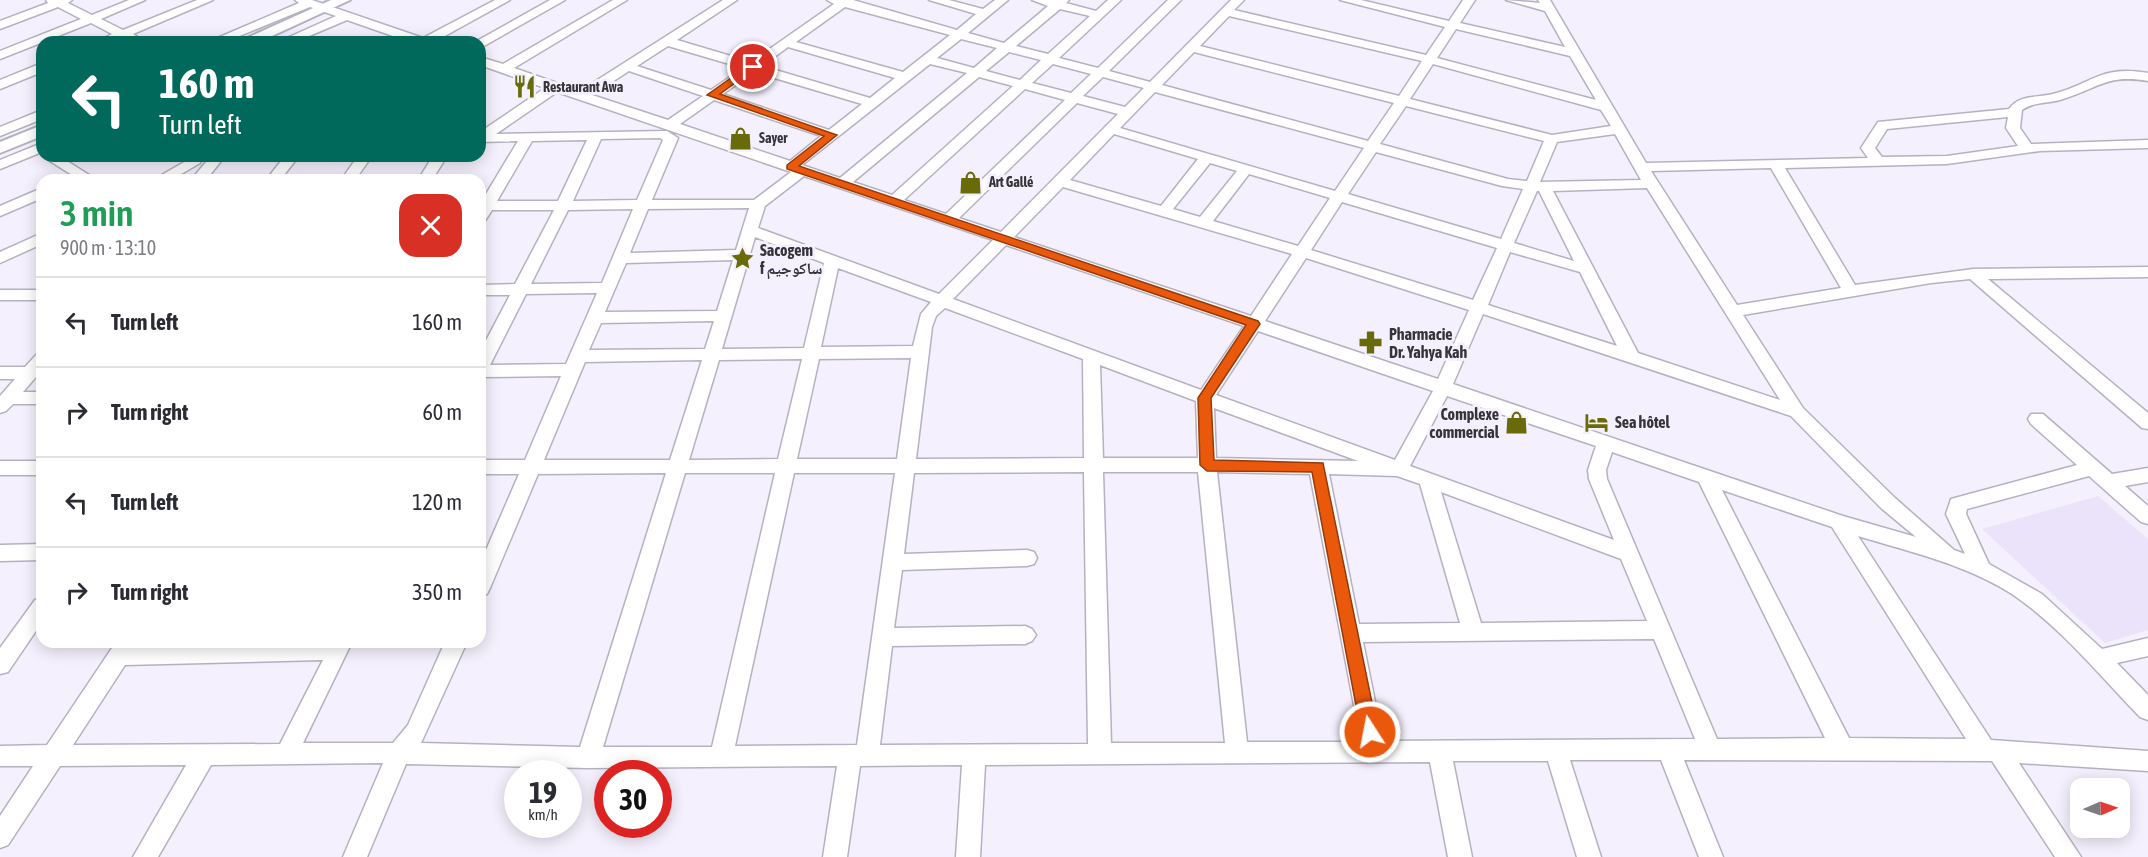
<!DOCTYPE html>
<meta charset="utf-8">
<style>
:root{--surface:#fff;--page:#f2f2f3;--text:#2b2b33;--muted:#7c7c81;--line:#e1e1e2}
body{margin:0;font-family:"Asap Condensed","Noto Naskh Arabic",sans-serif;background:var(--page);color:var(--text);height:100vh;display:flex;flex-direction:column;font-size:22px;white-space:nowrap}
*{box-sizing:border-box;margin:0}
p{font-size:20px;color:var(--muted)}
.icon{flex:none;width:33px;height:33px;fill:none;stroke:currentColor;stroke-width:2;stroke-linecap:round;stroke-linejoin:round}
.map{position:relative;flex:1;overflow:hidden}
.sheet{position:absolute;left:36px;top:174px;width:450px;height:474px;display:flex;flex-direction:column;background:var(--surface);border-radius:18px;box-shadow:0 3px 15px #0003}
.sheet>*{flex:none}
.banner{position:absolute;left:36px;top:36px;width:450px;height:126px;border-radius:18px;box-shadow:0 3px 15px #0003;background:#00695c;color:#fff;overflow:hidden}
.needle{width:39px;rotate:88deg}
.fabs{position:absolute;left:2070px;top:778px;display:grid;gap:12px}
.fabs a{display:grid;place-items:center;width:60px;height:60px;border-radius:12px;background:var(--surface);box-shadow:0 3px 15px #0003;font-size:30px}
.speed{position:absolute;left:504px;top:760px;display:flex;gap:12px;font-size:30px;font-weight:700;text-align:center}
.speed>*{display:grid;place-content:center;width:78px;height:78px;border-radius:50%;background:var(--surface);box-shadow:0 3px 15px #0003;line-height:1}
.speed small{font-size:15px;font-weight:400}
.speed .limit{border:9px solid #d22;background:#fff;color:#111}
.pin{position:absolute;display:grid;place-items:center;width:51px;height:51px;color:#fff;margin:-26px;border:3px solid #fff;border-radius:50%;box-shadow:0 2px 6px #0007}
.me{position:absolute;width:66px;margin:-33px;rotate:349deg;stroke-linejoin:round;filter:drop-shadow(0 0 4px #0008)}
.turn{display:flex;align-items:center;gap:21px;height:126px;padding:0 24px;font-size:27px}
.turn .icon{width:78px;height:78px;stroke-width:2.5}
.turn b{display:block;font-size:42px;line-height:51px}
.round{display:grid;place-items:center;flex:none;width:63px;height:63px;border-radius:18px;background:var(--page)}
.summary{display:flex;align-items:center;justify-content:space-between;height:102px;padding:0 24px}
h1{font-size:36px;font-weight:600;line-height:45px;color:#1e9e55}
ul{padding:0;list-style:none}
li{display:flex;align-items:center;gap:18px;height:90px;padding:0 24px;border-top:2px solid var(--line)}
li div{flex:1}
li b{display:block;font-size:22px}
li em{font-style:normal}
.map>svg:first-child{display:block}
</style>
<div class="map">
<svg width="2148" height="857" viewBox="0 0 2148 857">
<rect width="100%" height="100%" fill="#f5f0fd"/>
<polygon fill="#ebe3fa" points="2098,496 2148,539 2148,630 2105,643 1982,529"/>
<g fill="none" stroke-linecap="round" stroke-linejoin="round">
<defs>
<g id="minor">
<polygon points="46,0 72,0 68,3 92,15 129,0 145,0 101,19 123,30 197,0 213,0 133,34 145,42 129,42 122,39 114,42 97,42 112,34 91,23 0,59 0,51 81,19 58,7 0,29 0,21 48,3"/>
<polygon points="295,0 312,0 423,38 495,0 510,0 434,42 410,42 347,20 295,42 278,42 336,16 310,7 225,42 208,42 299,3"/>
<polygon points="550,0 565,0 484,46 480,47 480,42 475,42"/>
<path d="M613,0H627L514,68L580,91L723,0H737L677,40L751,62L834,4L827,0H853L957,30L976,14L929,0H949L983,9L995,0H1008L968,33L1004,43L1048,6L1032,0H1069L1066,3L1096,11L1108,0H1121L1059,58L1098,68L1168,0H1181L1109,71L1150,82L1231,0H1244L1234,10L1426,55L1445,27L1340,0H1361L1449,21L1463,0H1475L1460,23L1565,47L1545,11L1506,0L1540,3L1538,0H1550L1646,163L1868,158L1861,148L1878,122L2009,109C2019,94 2038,98 2053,94C2093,84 2099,65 2148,73V81C2107,74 2099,88 2063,99C2049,104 2035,101 2022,110L2020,128L2031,144L2148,140V148L2040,151L1947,164L1785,168L1855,285L1973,269L2148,267V277L1988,279L2148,413V429L2142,428L1970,279L1931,283L1743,315L1803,408L1895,498L1954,550L1965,554L1946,514L1951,499L2077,465L2031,424L2028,419L2031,414H2043L2112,474L2148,468V482L2125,486L2148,506V524L2141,522L2089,476L1967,509L1966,514L1989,564L2042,594L2102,649L2148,638V656L2117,663L2148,695V720L2140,717C2099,675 2061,627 2012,594C1965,564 1910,552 1858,536L1991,740L2148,751V771L2019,763L2081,857H2055L1992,761L1684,760L1723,857H1699L1661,760H1570L1601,857H1577L1548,761H1453L1472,857H1448L1430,762L985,765L980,857H956L962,765L860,766L847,857H823L837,766L588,768L406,764L367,857H343L383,763L211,765L158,857H133L186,765L60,766L8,845L0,848V816L33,766H0V746L47,745L116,642H139L136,647L352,642L303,743H393L408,725L445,642H467L421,743L580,747L666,473L538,474L490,588L487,594L480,596V564L519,474H480V460H525L561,376L480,377V352L510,295H480V285L515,284L554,210H492L485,221L480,222V204L518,141L480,142V132L545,88L480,65V57L503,64ZM845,7L950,35L903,72L796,42ZM1060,9L1090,16L1048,54L1016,46ZM1229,16L1422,61L1399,96L1200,46ZM1456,29L1570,56L1596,100L1437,58ZM961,39L997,48L974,68L937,58ZM668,46L743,68L711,90L637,66ZM788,47L895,78L870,98L762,66ZM1009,52L1041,60L1020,80L986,71ZM1194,52L1394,103L1368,141L1162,85ZM930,64L967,73L840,178L802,165ZM1053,64L1091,74L1071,93L1032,83ZM1433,64L1601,110L1611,126L1552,135L1410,99ZM629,71L703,96L668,120L592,95ZM754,72L862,104L829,130L723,94ZM979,77L1013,86L892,195L853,182ZM1103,77L1144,88L1125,107L1083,96ZM1025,89L1065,100L946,214L904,200ZM557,92L791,172L754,200H652L678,138L667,131L496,134ZM1155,92L1364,148L1335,191L1120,128ZM714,100L821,136L790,161L680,124ZM1077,103L1118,114L1001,232L959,218ZM1406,106L1544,141L1527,181L1508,179L1380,144ZM2008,117L2006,128L2018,146L1947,156L1882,157L1875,148L1887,129ZM1114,134L1198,159L1161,206L1070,180ZM1615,134L1641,180L1540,182L1557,142ZM660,138L663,140L637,200L573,201L601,139ZM587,140L558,201H497L532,141ZM1376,152L1502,186L1523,189L1501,239L1348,194ZM1210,163L1237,171L1200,217L1173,209ZM1771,168L1841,288L1737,305L1651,171ZM1249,174L1330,198L1298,246L1213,221ZM804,176L993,240L939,294L758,228L765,206ZM1063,187L1292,254L1251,316L1014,237ZM1647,188L1780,400L1638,353L1553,191ZM1537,191H1539L1574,261L1514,243ZM1342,202L1497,248L1473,300L1311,250ZM749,208L736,250L630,253L648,209ZM633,209L602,283L531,284L568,210ZM755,237L824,263L804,348L722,349ZM1006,245L1244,326L1201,390L953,299ZM1510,252L1580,272L1617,346L1488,305ZM1306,258L1469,310L1438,379L1265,321ZM733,260L717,311L605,312L626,263ZM838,268L931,302L921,314L913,346L821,347ZM597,293L566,364L490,365L526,294ZM945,308L1083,359L1084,458L916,459L932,327L936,316ZM1483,314L1791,416L1881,508L1916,537L1843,516L1453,384ZM714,321L705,349L589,350L601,323ZM1258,331L1433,391L1395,460L1216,395ZM911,358L897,459H797L819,359ZM802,359L778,459L689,460L719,360ZM702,360L670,460H544L585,362ZM1100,365L1196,401L1198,458H1103ZM1447,396L1596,446L1588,470L1589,479L1614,540L1410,466ZM1214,408L1358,461L1216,458ZM1612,452L1699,482L1825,738L1717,739L1607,479L1606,470ZM1084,472L1088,744L880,745L892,646L1025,644L1032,641L1036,635L1032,629L1025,626L894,628L902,570L1027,566L1034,564L1037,558L1034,552L1027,550L904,554L914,473ZM1103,472H1198L1225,743H1111ZM1217,472L1310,474L1361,742H1247ZM685,473H775L712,747H603ZM794,473H895L857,745L735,746ZM1329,474L1397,476L1420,484L1460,623L1359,624ZM1722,490L1832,527L1966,739L1849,738ZM1441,492L1621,559L1647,621L1481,623ZM1654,639L1695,739L1383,741L1363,642ZM323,660L280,744L73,745L125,665Z"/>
<polygon points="42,63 42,72 0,89 0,80"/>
<polygon points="42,110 42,119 0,136 0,127"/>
<polygon points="42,143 42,152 0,169 0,160"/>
<polygon points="42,156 59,156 97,180 80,180"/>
<polygon points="181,156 199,156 200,163 171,180 153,180 186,161"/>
<polygon points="211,156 225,156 206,180 191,180"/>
<polygon points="285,156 299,156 280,180 266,180"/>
<polygon points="358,156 372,156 355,180 341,180"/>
<polygon points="433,156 447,156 432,180 418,180"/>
<polygon points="42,188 42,198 0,216 0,206"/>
<polygon points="42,233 42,244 0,263 0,252"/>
<rect x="0" y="290" width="42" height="10"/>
<polygon points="42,353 42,370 23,392 42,392 42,404 13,404 6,411 0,413 0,396 15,379 0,379 0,367 25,367 36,355"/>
<rect x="0" y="461" width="42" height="14"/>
<polygon points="42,544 42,560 0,561 0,545"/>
<polygon points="42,598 42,622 8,672 0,674 0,648 35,600"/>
</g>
<g id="major">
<polygon points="331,0 350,0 259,42 238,42"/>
<polygon points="42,125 42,136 0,153 0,142"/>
</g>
</defs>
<use href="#minor" stroke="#b6b1c0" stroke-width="3"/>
<use href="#major" stroke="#b6b1c0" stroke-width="4"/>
<use href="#minor" fill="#fff" fill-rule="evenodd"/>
<use href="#major" fill="#fff" fill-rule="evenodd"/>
</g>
<polygon fill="#ea580c" stroke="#983908" stroke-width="1.5" points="749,65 757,67 720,94 837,135 799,166 1258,321 1260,324 1211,398 1214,460 1323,463 1378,732 1376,738 1370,740 1364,738 1361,732 1312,472 1207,471 1200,465 1198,398 1246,325 787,169 787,165 824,136 707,95"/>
<defs>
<symbol id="restaurant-bare" viewBox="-9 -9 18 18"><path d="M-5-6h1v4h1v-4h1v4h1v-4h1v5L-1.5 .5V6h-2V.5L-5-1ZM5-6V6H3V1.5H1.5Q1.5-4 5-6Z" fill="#696a08" stroke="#f5f0fd" stroke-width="2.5" paint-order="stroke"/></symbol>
<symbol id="shop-bare" viewBox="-9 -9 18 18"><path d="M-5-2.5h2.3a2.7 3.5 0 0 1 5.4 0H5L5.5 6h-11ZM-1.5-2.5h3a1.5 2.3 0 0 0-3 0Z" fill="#696a08" stroke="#f5f0fd" stroke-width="2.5" paint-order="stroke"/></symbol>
<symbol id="sight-bare" viewBox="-9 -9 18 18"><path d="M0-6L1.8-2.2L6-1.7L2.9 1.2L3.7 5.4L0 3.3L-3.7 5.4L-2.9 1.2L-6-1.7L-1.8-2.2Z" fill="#696a08" stroke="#f5f0fd" stroke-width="2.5" paint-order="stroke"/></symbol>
<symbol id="pharmacy-bare" viewBox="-9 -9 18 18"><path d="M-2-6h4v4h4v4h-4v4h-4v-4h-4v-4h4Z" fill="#696a08" stroke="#f5f0fd" stroke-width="2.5" paint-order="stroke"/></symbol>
<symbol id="hotel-bare" viewBox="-9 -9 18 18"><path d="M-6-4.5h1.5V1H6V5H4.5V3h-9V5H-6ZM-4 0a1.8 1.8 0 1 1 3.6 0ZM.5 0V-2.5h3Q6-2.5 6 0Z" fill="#696a08" stroke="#f5f0fd" stroke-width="2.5" paint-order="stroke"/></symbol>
</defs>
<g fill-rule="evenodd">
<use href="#restaurant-bare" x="508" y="70" width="33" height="33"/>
<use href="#shop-bare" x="724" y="122" width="33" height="33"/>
<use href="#shop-bare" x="954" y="166" width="33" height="33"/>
<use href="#sight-bare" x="726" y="242" width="33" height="33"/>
<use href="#pharmacy-bare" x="1354" y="326" width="33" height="33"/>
<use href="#hotel-bare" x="1580" y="406" width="33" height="33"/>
<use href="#shop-bare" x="1500" y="406" width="33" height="33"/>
</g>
<g text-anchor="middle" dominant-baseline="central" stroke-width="6" stroke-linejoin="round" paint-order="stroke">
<g font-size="14" font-weight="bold" fill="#36343a" stroke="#f5f0fd" text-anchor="start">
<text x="543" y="87">Restaurant Awa</text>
<text x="759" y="138">Sayer</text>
<text x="989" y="182">Art Gallé</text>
</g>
<g font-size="16" font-weight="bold" fill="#36343a" stroke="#f5f0fd" text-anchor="start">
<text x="760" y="250">Sacogem<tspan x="760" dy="18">f ساكوجيم</tspan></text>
<text x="1389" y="334">Pharmacie<tspan x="1389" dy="18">Dr. Yahya Kah</tspan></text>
<text x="1499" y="414" text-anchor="end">Complexe<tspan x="1499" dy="18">commercial</tspan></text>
<text x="1615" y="422">Sea hôtel</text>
</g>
</g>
</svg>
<div class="fabs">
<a><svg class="needle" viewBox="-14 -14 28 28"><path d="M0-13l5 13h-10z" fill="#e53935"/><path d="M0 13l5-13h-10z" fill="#7c7c81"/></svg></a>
</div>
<div class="speed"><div>19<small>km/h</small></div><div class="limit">30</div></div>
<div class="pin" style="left:753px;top:67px;background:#d93025"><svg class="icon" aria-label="arrive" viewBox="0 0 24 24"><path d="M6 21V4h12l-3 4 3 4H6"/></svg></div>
<svg class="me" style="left:1370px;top:732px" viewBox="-20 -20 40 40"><circle r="17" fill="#ea580c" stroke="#fff" stroke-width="3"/><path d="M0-11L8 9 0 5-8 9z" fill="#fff"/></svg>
<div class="banner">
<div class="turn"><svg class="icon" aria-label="left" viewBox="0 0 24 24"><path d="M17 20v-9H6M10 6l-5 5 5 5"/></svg><div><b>160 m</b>Turn left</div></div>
</div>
<section class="sheet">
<div class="summary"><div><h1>3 min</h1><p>900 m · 13:10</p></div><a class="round" style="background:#d93025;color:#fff"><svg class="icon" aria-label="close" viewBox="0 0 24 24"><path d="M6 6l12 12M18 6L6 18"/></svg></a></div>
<ul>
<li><svg class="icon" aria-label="left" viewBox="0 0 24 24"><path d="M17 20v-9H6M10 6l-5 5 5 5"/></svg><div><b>Turn left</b></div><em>160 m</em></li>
<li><svg class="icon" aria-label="right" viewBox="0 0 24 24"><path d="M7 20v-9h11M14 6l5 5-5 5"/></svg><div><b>Turn right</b></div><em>60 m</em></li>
<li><svg class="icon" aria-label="left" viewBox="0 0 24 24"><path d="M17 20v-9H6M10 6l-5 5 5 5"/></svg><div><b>Turn left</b></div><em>120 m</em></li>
<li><svg class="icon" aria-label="right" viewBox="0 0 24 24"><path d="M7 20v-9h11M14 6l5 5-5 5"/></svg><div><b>Turn right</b></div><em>350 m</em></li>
</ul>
</section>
</div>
